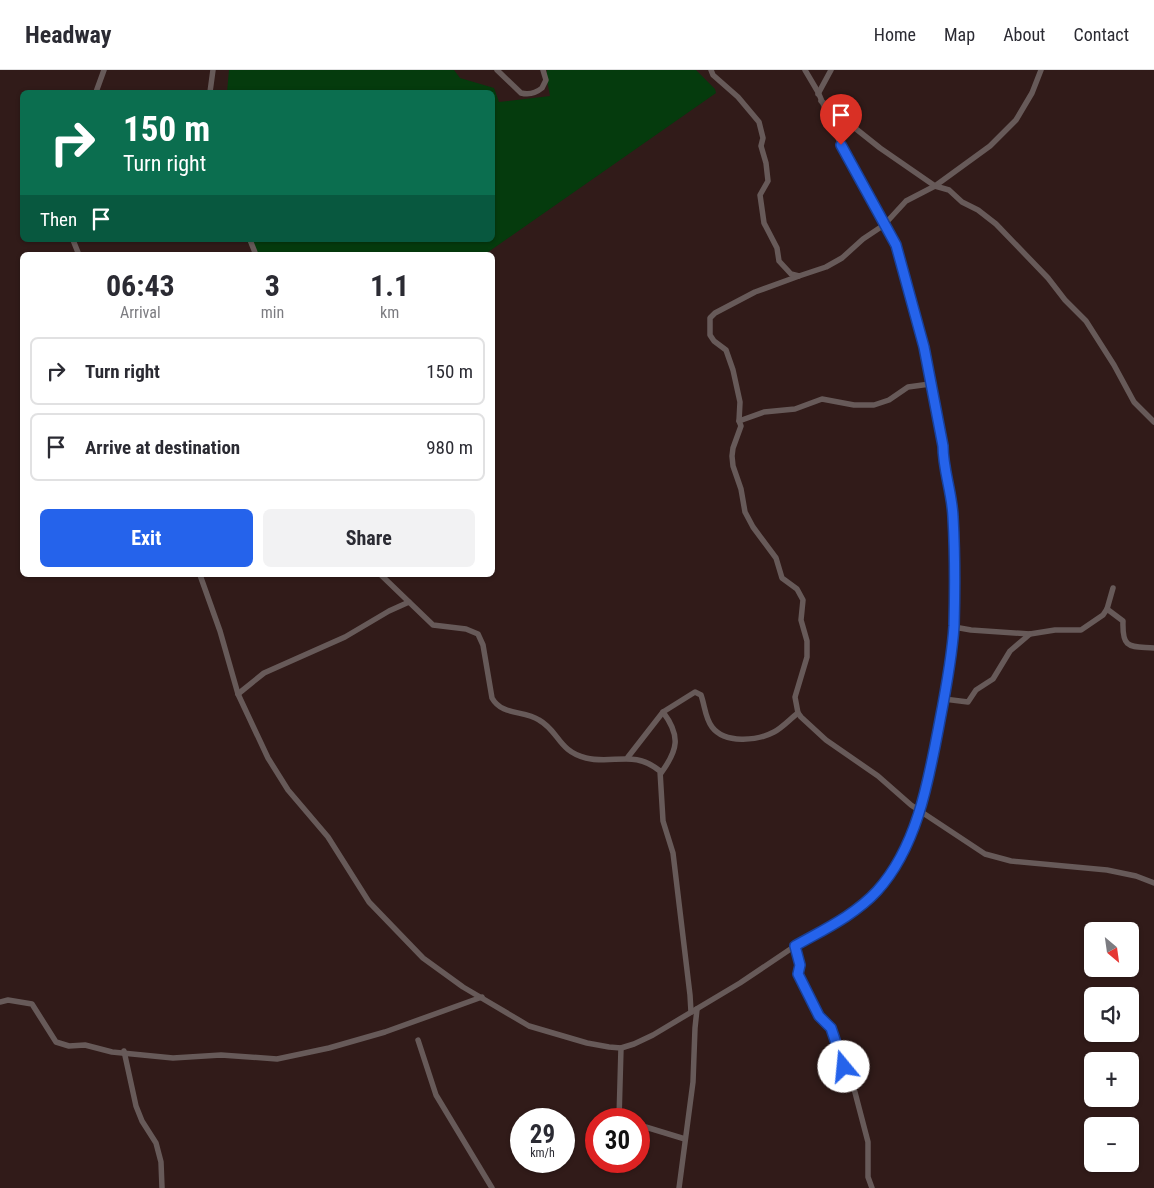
<!DOCTYPE html>
<meta charset="utf-8">
<style>
:root{--surface:#fff;--page:#f2f2f3;--text:#2b2b33;--muted:#7c7c81;--line:#e1e1e2;--accent:#2563eb}
body{margin:0;font-family:"Roboto Condensed",sans-serif;background:var(--page);color:var(--text);height:100vh;display:flex;flex-direction:column;font-size:19px;white-space:nowrap}
*{box-sizing:border-box;margin:0}
p{font-size:16px;color:var(--muted)}
.icon{flex:none;width:28px;height:28px;fill:none;stroke:currentColor;stroke-width:2;stroke-linecap:round;stroke-linejoin:round}
.map{position:relative;flex:1;overflow:hidden}
.side{position:absolute;left:20px;top:182px;width:475px;height:325px;display:flex;flex-direction:column;background:var(--surface);border-radius:8px;box-shadow:0 1px 4px #0004}
.side>*{flex:none}
.banner{position:absolute;left:20px;top:20px;width:475px;height:152px;border-radius:8px;box-shadow:0 1px 4px #0004;background:#0b6e4f;color:#fff;overflow:hidden}
.needle{width:32px;rotate:151deg}
.buttons{position:absolute;left:1084px;top:852px;display:grid;gap:10px}
.buttons a{display:grid;place-items:center;width:55px;height:55px;border-radius:8px;background:var(--surface);box-shadow:0 1px 4px #0004;font-size:25px}
.speed{position:absolute;left:510px;top:1038px;display:flex;gap:10px;font-size:25px;font-weight:700;text-align:center}
.speed>*{display:grid;place-content:center;width:65px;height:65px;border-radius:50%;background:var(--surface);box-shadow:0 1px 4px #0004;line-height:1}
.speed small{font-size:12px;font-weight:400}
.speed .limit{border:8px solid #d22;background:#fff;color:#111}
.pin{position:absolute;display:grid;place-items:center;width:42px;height:42px;color:#fff;margin:-51px -21px;border-radius:50% 50% 50% 0;rotate:-45deg;box-shadow:0 0 5px #0007}
.pin .icon{rotate:45deg}
.me{position:absolute;width:55px;margin:-28px;rotate:343deg;stroke-linejoin:round;filter:drop-shadow(0 0 4px #0008)}
.turn{display:flex;align-items:center;gap:18px;height:105px;padding:0 20px;font-size:22px}
.turn .icon{width:65px;height:65px;stroke-width:2.5}
.turn b{display:block;font-size:35px;line-height:42px}
.then{display:flex;align-items:center;height:48px;padding:0 20px;background:#0003;gap:10px;font-size:19px}
.eta{display:flex;justify-content:space-evenly;align-items:center;height:85px;text-align:center}
.eta b{font-size:30px;font-weight:700;line-height:35px}
.cta{display:flex;gap:10px;margin-top:auto;padding:10px 20px}
.cta a{flex:1;height:58px;border-radius:8px;background:var(--accent);color:#fff;font-size:20px;font-weight:700;line-height:58px;text-align:center}
.cta a+a{background:var(--page);color:var(--text)}
ul{padding:0;list-style:none}
li{display:flex;align-items:center;gap:15px;height:68px;margin:0 10px 8px;padding:0 10px;border:2px solid var(--line);border-radius:8px}
li div{flex:1}
li b{display:block;font-size:19px}
li em{font-style:normal}
header{display:flex;align-items:center;gap:30px;box-sizing:border-box;height:70px;padding:0 25px;background:var(--surface);border-bottom:1px solid var(--line)}
header strong{font-size:24px}
nav{display:flex;gap:28px;margin-inline-start:auto;font-size:18px}
.map>svg:first-child{display:block}
</style>
<header>
<strong>Headway</strong>
<nav><a>Home</a><a>Map</a><a>About</a><a>Contact</a></nav>
</header>
<div class="map">
<svg width="1154" height="1118" viewBox="0 0 1154 1118">
<rect width="100%" height="100%" fill="#311b19"/>
<polygon fill="#053b0d" points="229,0 454,0 460,8 494,18 499,32 550,26 546,5 547,0 696,0 715,19 716,23 484,185 255,185 246,170 492,170 492,22 227,22"/>
<g fill="none" stroke-linecap="round" stroke-linejoin="round">
<g stroke="#675a59" stroke-width="5.5">
<path d="M497,0L521,23C529,25 536,23 542,18L546,10L543,0"/>
<polyline points="711,0 713,5 738,27 759,52 763,68 761,76 766,93 768,111 760,125 764,153 777,178 779,191 791,204 799,206 826,197 842,188 863,169 884,155 906,131 935,116 990,76 1016,50 1032,23 1041,0"/>
<polyline points="96,22 104,0"/>
<polyline points="210,22 213,0"/>
<polyline points="818,24 831,0"/>
<polyline points="821,31 880,78 935,116 949,120 962,132 978,140 996,154 1048,208 1065,230 1086,251 1114,295 1134,332 1154,352"/>
<polyline points="73,170 79,185"/>
<polyline points="250,170 256,185"/>
<polyline points="799,206 755,222 715,243 710,248 710,265 714,271 726,280 733,300 740,332 739,351 741,356 733,378 732,386 733,396 741,419 745,442 753,457 776,488 782,508 797,519 803,530 801,550 807,571 807,587 795,627 798,643 801,647 826,670 878,706 911,735 985,784 1011,791 1107,800 1136,806 1154,813"/>
<polyline points="739,351 764,342 795,339 822,329 854,335 874,335 889,330 908,317 930,314"/>
<polyline points="200,505 220,561 238,624 268,688 288,720 328,767 369,832 423,888 463,917 529,956 587,973 609,977 621,978 634,974 653,965 740,913 795,876 841,849 869,829 886,809 910,766 933,688 947,617 954,557 955,487 952,431 924,277 896,175 841,75 818,22 805,0"/>
<path d="M381,505L433,555L466,559L478,564L483,575L492,628C502,646 524,640 539,650C559,661 558,681 586,688C614,695 633,679 660,701L663,751L673,783L690,925L691,942"/>
<path d="M1107,539L1123,551C1122,580 1130,576 1154,578"/>
<polyline points="954,557 971,560 1030,564 1055,560 1081,560 1103,545 1107,539 1113,518"/>
<polyline points="238,624 264,603 345,567 389,541 409,532"/>
<polyline points="944,629 968,632 976,620 993,609 1010,581 1030,564"/>
<path d="M628,687L663,642L695,622L701,625C705,636 705,648 712,657C725,674 757,671 774,662C782,658 790,649 798,643"/>
<path d="M661,703C678,680 681,666 663,642"/>
<polyline points="795,876 800,895 798,904 819,946 831,958 844,997 852,1011 868,1072 868,1107 872,1118"/>
<polyline points="0,932 8,930 32,934 56,972 69,976 85,975 112,982 173,988 221,985 277,989 329,978 385,962 482,927"/>
<polyline points="418,970 436,1025 492,1118"/>
<polyline points="124,981 136,1036 142,1051 156,1073 161,1092 162,1118"/>
<polyline points="619,1049 621,978"/>
<polyline points="639,1055 685,1069"/>
<polyline points="679,1118 693,1012 695,958 697,939"/>
</g>
</g>
<g fill="none" stroke-linecap="round" stroke-linejoin="round">
<defs>
<path id="route" d="M841,75L896,175L924,277L943,376C943,400 952,422 953,447C955,483 955,520 954,556C952,588 946,619 940,650C929,708 918,776 877,821C855,845 823,860 795,876L800,895L798,904L819,946L831,958L844,997"/>
</defs>
<use href="#route" stroke="#184099" stroke-width="12"/>
<use href="#route" stroke="#2563eb" stroke-width="9"/>
</g>
</svg>
<div class="buttons">
<a><svg class="needle" viewBox="-14 -14 28 28"><path d="M0-13l5 13h-10z" fill="#e53935"/><path d="M0 13l5-13h-10z" fill="#7c7c81"/></svg></a>
<a><svg class="icon" aria-label="sound" viewBox="0 0 24 24"><path d="M4 9h4l5-4v14l-5-4H4zM17 9q2 3 0 6"/></svg></a>
<a>+</a>
<a>−</a>
</div>
<div class="speed"><div>29<small>km/h</small></div><div class="limit">30</div></div>
<div class="pin" style="left:841px;top:75px;background:#d93025"><svg class="icon" aria-label="arrive" viewBox="0 0 24 24"><path d="M6 21V4h12l-3 4 3 4H6"/></svg></div>
<svg class="me" style="left:844px;top:997px" viewBox="-20 -20 40 40"><circle r="19" fill="#fff"/><path d="M0-13L10 11 0 6-10 11z" fill="#2563eb"/></svg>
<div class="banner">
<div class="turn"><svg class="icon" aria-label="right" viewBox="0 0 24 24"><path d="M7 20v-9h11M14 6l5 5-5 5"/></svg><div><b>150 m</b>Turn right</div></div>
<div class="then">Then<svg class="icon" aria-label="arrive" viewBox="0 0 24 24"><path d="M6 21V4h12l-3 4 3 4H6"/></svg></div>
</div>
<section class="side">
<div class="eta">
<div><b>06:43</b><p>Arrival</p></div>
<div><b>3</b><p>min</p></div>
<div><b>1.1</b><p>km</p></div>
</div>
<ul>
<li><svg class="icon" aria-label="right" viewBox="0 0 24 24"><path d="M7 20v-9h11M14 6l5 5-5 5"/></svg><div><b>Turn right</b></div><em>150 m</em></li>
<li><svg class="icon" aria-label="arrive" viewBox="0 0 24 24"><path d="M6 21V4h12l-3 4 3 4H6"/></svg><div><b>Arrive at destination</b></div><em>980 m</em></li>
</ul>
<div class="cta"><a>Exit</a><a>Share</a></div>
</section>
</div>
